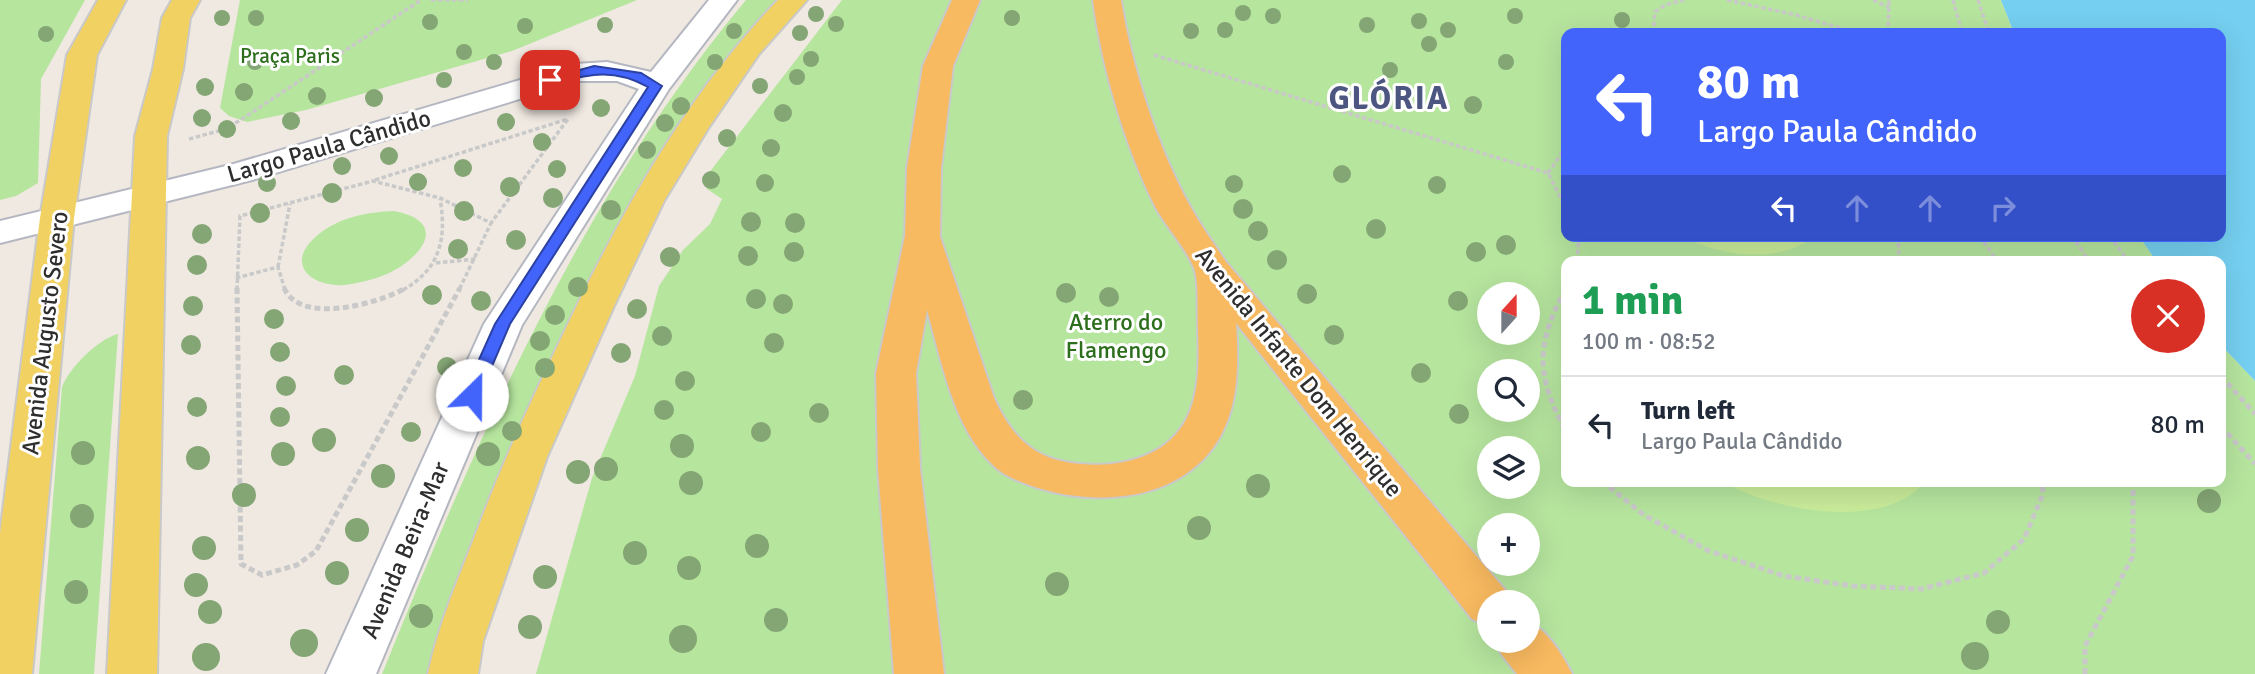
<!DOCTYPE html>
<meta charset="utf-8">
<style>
:root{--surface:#fff;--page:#f2f2f3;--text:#1f2937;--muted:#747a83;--line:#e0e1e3}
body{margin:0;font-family:Signika,sans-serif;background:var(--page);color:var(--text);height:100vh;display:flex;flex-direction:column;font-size:26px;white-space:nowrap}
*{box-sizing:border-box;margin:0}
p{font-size:23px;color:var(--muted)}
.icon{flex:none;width:38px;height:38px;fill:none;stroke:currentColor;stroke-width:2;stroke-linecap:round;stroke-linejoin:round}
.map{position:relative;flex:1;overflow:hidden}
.panel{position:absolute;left:1561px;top:256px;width:665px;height:231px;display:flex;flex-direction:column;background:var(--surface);border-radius:14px;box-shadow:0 7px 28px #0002}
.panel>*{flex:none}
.banner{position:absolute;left:1561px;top:28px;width:665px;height:214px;border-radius:14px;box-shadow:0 7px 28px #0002;background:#4264fb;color:#fff;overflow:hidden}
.needle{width:46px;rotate:21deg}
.tools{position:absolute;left:1477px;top:282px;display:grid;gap:14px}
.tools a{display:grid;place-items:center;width:63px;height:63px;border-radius:50%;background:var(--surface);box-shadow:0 7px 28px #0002;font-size:35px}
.pin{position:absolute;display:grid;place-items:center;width:60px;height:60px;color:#fff;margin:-30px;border-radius:14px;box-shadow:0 4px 10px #0006}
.me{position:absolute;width:77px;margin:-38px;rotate:23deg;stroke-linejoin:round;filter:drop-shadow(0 0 5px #0008)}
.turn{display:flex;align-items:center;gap:24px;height:147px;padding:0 21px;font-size:32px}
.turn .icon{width:91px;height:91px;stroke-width:2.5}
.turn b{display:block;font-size:49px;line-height:60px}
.lanes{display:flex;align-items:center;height:66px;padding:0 21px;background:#0003;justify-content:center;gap:35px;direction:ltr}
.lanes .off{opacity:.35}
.round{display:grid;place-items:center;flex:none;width:74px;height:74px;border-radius:37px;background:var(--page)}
.overview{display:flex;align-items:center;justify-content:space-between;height:119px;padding:0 21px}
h1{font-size:42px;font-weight:700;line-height:52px;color:#1e9e55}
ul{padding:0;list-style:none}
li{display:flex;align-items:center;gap:21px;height:98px;padding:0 21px;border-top:2px solid var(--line)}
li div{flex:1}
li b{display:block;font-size:26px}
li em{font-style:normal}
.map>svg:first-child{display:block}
</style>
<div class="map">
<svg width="2255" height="674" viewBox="0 0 2255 674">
<rect width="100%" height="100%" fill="#efe9e1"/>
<g fill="#b6e59e" fill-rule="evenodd">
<polygon points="0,0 85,0 41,79 38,183 16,196 0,200"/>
<polygon points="240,0 637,0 512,51 306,110 247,122 229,116 220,108"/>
<path d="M746,0H779L694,115L434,674H382C478,437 580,199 746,0Z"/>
<path d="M842,0H2001L2014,33H1566V236H2139L2156,261H1566V481H2221V345L2255,381V674H536L592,478L635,376L659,286L683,250L710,224L722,199L707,189L705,178ZM1489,294H1528V332H1489ZM1489,371H1528V410H1489ZM1489,448H1528V486H1489ZM1489,525H1528V564H1489ZM1489,602H1528V640H1489Z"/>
<path d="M394,211C446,221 426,253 393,271C380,278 366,281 352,284C315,291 280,265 319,234C340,217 368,212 394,211Z"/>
<path d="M118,334L94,674H39L62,387C69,368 98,339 118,334Z"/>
</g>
<g fill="#c9ec9a">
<path d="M1679,236H1815C1776,266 1720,255 1679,236Z"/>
<path d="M1722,481H1925C1885,533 1769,510 1722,481Z"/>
</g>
<polygon fill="#75cff0" points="2001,0 2255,0 2255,381 2221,345 2221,261 2156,261 2139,236 2221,236 2221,33 2014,33"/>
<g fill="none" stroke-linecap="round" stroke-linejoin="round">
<defs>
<polygon id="secondary" points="709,0 737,0 669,89 522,325 376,674 326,674 484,324 639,89 617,81 579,81 252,180 0,243 0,221 230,165 575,64 607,62 651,72"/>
<g id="primary">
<polygon points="98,0 126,0 97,55 74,218 32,674 0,674 0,534 40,218 67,55"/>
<polygon points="172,0 200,0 190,18 183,69 167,136 157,674 107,674 135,136 153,69 162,18"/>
<path d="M778,0H807L759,54L709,127L664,201L614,306L547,457L483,641L478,674H428C439,622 461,573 480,523C503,462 530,403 559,343C617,220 683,99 778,0Z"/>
</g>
<g id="trunk">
<path d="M952,0H980L953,66L941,168L940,237L994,398C1009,431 1029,456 1066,462C1109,470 1165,462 1187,418C1200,392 1199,358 1198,329C1197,311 1199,288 1195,271C1190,253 1165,225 1156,208C1125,147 1102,67 1093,0H1121C1131,66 1158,149 1191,208C1201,226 1214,244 1226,262L1506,591L1511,602H1489V625L1472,619L1236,323C1239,368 1239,418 1208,454C1166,503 1091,505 1035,487C1020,482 1004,476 993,465C953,427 942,361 927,310L916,373L920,468L944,674H894L878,468L876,373L905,236L907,168L923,66Z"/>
<path d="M1528,622C1547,629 1563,656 1572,674H1517L1502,655L1495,640H1528Z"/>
</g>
</defs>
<use href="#secondary" stroke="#b4b7c1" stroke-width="4"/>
<use href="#primary" stroke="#c9c9c9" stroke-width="4"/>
<use href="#trunk" stroke="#c9c9c9" stroke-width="4"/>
<g stroke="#c9c9c9" stroke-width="3.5" stroke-dasharray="4.5 2.5" stroke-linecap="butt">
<polyline points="431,0 468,0"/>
<polyline points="1727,0 1796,15 1857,33"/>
<polyline points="1873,0 1889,7"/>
<polyline points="1953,0 1962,33"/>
<polyline points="1978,0 1989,33"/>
<polyline points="1653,33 1655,12 1665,5 1684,0"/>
<polyline points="1888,33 1889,0"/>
<polyline points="1154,55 1548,173 1566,208"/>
<polyline points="189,139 222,130 239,121 421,0"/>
<polyline points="1548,173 1566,147"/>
<polyline points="375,180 568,119 491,223"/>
<polyline points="1898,236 1899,261"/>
<polyline points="1980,236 1997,261"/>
<polyline points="2072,236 2089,261"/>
<polyline points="2110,236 2128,261"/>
<polyline points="1577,261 1579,236"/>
<polyline points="436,263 476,259"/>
<polyline points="278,267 290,204"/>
<polyline points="236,278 278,267 285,290"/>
<polyline points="237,290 240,216 373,181 440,198 491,223 459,290"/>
<path d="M403,290C440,269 447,239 440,199"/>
</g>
<g stroke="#c9c9c9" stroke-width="5" stroke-dasharray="6 3.5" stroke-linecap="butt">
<polyline points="237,288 241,564 262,575 297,565 316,551 460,288"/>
<path d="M284,288C301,326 379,303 406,288"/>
<path d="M1566,289C1535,343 1536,377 1566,431"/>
<polyline points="2221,376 2255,414"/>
<polyline points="2221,426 2255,464"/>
<polyline points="1602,481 1644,515 1709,551 1784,576 1853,586 1921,589 1984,573 2024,539 2043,494 2042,481"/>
<polyline points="2085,674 2085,646 2133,556 2133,481"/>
</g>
<use href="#secondary" fill="#fff" fill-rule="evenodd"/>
<use href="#primary" fill="#f2d163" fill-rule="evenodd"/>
<use href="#trunk" fill="#f8ba60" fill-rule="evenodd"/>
</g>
<g fill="#84a574">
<circle cx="1243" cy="13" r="8"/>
<circle cx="816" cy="14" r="8"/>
<circle cx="1273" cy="16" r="8"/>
<circle cx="1515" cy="16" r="8"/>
<circle cx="222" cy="18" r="8"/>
<circle cx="256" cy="18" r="8"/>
<circle cx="1012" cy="18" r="8"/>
<circle cx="1622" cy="20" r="8"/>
<circle cx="1419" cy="21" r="8"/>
<circle cx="430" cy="22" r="8"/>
<circle cx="836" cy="24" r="8"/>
<circle cx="605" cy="25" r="8"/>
<circle cx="1367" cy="25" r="8"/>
<circle cx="525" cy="26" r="8"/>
<circle cx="1225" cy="30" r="8"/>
<circle cx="1448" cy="30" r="8"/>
<circle cx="734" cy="31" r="8"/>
<circle cx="1191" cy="31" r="8"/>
<circle cx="800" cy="33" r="8"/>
<circle cx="46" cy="34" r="8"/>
<circle cx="1429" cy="44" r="8"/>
<circle cx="464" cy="52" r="8"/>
<circle cx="811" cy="59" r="8"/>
<circle cx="255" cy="62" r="8"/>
<circle cx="494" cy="62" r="8"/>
<circle cx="715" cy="62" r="8"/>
<circle cx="1506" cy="62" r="8"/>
<circle cx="1390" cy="70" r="8"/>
<circle cx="797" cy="77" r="8"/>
<circle cx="444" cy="80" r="8"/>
<circle cx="760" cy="86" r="8"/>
<circle cx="205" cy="87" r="9"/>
<circle cx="244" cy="92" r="9"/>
<circle cx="317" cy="96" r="9"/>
<circle cx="374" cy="98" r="9"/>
<circle cx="568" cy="98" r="9"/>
<circle cx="1473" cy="105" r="9"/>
<circle cx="681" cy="106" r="9"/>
<circle cx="601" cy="108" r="9"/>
<circle cx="783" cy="113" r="9"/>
<circle cx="202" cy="118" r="9"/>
<circle cx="291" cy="121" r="9"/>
<circle cx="506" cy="122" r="9"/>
<circle cx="665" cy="123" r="9"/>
<circle cx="227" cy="129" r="9"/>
<circle cx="727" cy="138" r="9"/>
<circle cx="542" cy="142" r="9"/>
<circle cx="771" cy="148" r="9"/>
<circle cx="647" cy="150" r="9"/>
<circle cx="389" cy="156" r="9"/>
<circle cx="342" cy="166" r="9"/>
<circle cx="463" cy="168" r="9"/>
<circle cx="557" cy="169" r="9"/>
<circle cx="1342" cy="174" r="9"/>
<circle cx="711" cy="180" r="9"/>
<circle cx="418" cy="182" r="9"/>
<circle cx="267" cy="183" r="9"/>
<circle cx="765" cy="183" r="9"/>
<circle cx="1234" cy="184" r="9"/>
<circle cx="1437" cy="185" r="9"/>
<circle cx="510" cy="187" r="10"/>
<circle cx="332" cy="193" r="10"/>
<circle cx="553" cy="198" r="10"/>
<circle cx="1243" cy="209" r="10"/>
<circle cx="611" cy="210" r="10"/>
<circle cx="464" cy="211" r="10"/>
<circle cx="260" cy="213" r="10"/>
<circle cx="751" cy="222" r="10"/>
<circle cx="795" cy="223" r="10"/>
<circle cx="1376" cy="229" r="10"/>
<circle cx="1258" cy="231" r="10"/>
<circle cx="202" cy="234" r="10"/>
<circle cx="516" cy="240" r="10"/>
<circle cx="1506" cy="245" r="10"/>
<circle cx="458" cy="249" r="10"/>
<circle cx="794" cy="252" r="10"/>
<circle cx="1476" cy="252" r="10"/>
<circle cx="748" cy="256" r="10"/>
<circle cx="670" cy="257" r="10"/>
<circle cx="1277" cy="260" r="10"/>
<circle cx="197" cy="265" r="10"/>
<circle cx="578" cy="287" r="10"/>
<circle cx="1066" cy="293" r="10"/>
<circle cx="1307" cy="294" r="10"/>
<circle cx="432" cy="295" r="10"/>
<circle cx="1109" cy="297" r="10"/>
<circle cx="756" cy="299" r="10"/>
<circle cx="481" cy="301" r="10"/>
<circle cx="1458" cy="301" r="10"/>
<circle cx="783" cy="304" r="10"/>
<circle cx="193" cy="306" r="10"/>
<circle cx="637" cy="309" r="10"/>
<circle cx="555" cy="315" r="10"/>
<circle cx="274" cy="319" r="10"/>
<circle cx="1334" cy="335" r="10"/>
<circle cx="662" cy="336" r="10"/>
<circle cx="540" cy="341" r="10"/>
<circle cx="774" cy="343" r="10"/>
<circle cx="191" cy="345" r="10"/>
<circle cx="280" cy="352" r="10"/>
<circle cx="621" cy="353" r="10"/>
<circle cx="447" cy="367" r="10"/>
<circle cx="545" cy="368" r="10"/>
<circle cx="1421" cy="373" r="10"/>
<circle cx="344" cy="375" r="10"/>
<circle cx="685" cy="381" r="10"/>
<circle cx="286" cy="386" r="10"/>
<circle cx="1023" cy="400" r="10"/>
<circle cx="197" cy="407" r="10"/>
<circle cx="664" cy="410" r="10"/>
<circle cx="819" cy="413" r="10"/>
<circle cx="1459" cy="414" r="10"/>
<circle cx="280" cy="417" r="10"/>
<circle cx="512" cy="431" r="10"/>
<circle cx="411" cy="432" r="10"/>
<circle cx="761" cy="432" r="10"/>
<circle cx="324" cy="440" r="12"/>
<circle cx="682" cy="446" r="12"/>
<circle cx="83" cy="453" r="12"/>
<circle cx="283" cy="454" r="12"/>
<circle cx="488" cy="454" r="12"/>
<circle cx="198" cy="458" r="12"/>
<circle cx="606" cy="469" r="12"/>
<circle cx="578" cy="472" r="12"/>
<circle cx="383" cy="476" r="12"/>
<circle cx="691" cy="483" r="12"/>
<circle cx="1258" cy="486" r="12"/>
<circle cx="244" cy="495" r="12"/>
<circle cx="2209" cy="501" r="12"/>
<circle cx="82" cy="516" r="12"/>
<circle cx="1199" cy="528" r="12"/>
<circle cx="357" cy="530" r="12"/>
<circle cx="757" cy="546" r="12"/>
<circle cx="204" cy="548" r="12"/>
<circle cx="635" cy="553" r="12"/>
<circle cx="689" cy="568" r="12"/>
<circle cx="337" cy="573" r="12"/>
<circle cx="545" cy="577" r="12"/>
<circle cx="1057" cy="584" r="12"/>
<circle cx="196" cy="585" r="12"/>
<circle cx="76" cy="592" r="12"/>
<circle cx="210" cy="612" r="12"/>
<circle cx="421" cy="616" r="12"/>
<circle cx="776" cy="620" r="12"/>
<circle cx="1998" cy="622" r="12"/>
<circle cx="530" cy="627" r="12"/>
<circle cx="683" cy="639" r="14"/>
<circle cx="304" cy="643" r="14"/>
<circle cx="1975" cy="656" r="14"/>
<circle cx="206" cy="657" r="14"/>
</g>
<path fill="#4264fb" stroke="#2b41a3" stroke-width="2" d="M594,66L641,73L662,86L510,324L478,399H466L463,395L495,324L648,87C612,67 587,75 550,84L543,80Z"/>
<g text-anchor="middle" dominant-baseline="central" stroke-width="6" stroke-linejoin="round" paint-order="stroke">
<g font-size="21" fill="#2c6e1b" stroke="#fff">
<text x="290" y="56">Praça Paris</text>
</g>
<g font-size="24" fill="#2e2e2e" stroke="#fff">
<text transform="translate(329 146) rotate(-16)">Largo Paula Cândido</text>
<text transform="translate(45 333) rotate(-83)">Avenida Augusto Severo</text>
<text transform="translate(1299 372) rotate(51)">Avenida Infante Dom Henrique</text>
<text transform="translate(405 550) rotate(-67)">Avenida Beira-Mar</text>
</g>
<g font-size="24" fill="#2c6e1b" stroke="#fff">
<text x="1116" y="322">Aterro do<tspan x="1116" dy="28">Flamengo</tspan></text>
</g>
<g font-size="32" font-weight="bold" letter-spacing="2" fill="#4d5680" stroke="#fff">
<text x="1389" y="98">GLÓRIA</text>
</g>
</g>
</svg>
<div class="tools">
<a><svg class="needle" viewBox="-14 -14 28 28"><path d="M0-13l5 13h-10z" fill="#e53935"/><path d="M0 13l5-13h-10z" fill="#747a83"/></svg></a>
<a><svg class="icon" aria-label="search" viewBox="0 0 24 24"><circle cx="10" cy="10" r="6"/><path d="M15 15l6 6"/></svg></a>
<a><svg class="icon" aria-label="layers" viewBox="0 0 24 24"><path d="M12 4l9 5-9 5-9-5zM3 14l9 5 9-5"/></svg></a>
<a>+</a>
<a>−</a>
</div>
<div class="pin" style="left:550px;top:80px;background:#d93025"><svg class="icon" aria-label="arrive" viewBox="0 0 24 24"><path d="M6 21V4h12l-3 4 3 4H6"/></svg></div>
<svg class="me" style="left:472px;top:395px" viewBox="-20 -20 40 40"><circle r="19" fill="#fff"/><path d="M0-13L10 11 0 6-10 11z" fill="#4264fb"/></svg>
<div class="banner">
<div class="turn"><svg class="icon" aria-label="left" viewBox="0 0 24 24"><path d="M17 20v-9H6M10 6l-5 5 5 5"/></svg><div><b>80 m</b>Largo Paula Cândido</div></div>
<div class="lanes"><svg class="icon" aria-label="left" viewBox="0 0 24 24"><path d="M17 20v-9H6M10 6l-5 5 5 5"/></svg><svg class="icon off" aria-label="ahead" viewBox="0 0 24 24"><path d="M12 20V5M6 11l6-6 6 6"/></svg><svg class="icon off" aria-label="ahead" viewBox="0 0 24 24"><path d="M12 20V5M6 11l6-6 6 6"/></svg><svg class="icon off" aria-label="right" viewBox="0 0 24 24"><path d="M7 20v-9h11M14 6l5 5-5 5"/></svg></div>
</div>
<section class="panel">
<div class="overview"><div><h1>1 min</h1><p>100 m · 08:52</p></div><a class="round" style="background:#d93025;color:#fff"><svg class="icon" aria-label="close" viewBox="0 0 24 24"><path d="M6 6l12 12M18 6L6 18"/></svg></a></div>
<ul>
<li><svg class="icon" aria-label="left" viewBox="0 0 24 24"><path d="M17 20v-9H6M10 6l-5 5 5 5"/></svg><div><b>Turn left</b><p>Largo Paula Cândido</p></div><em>80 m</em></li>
</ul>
</section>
</div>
